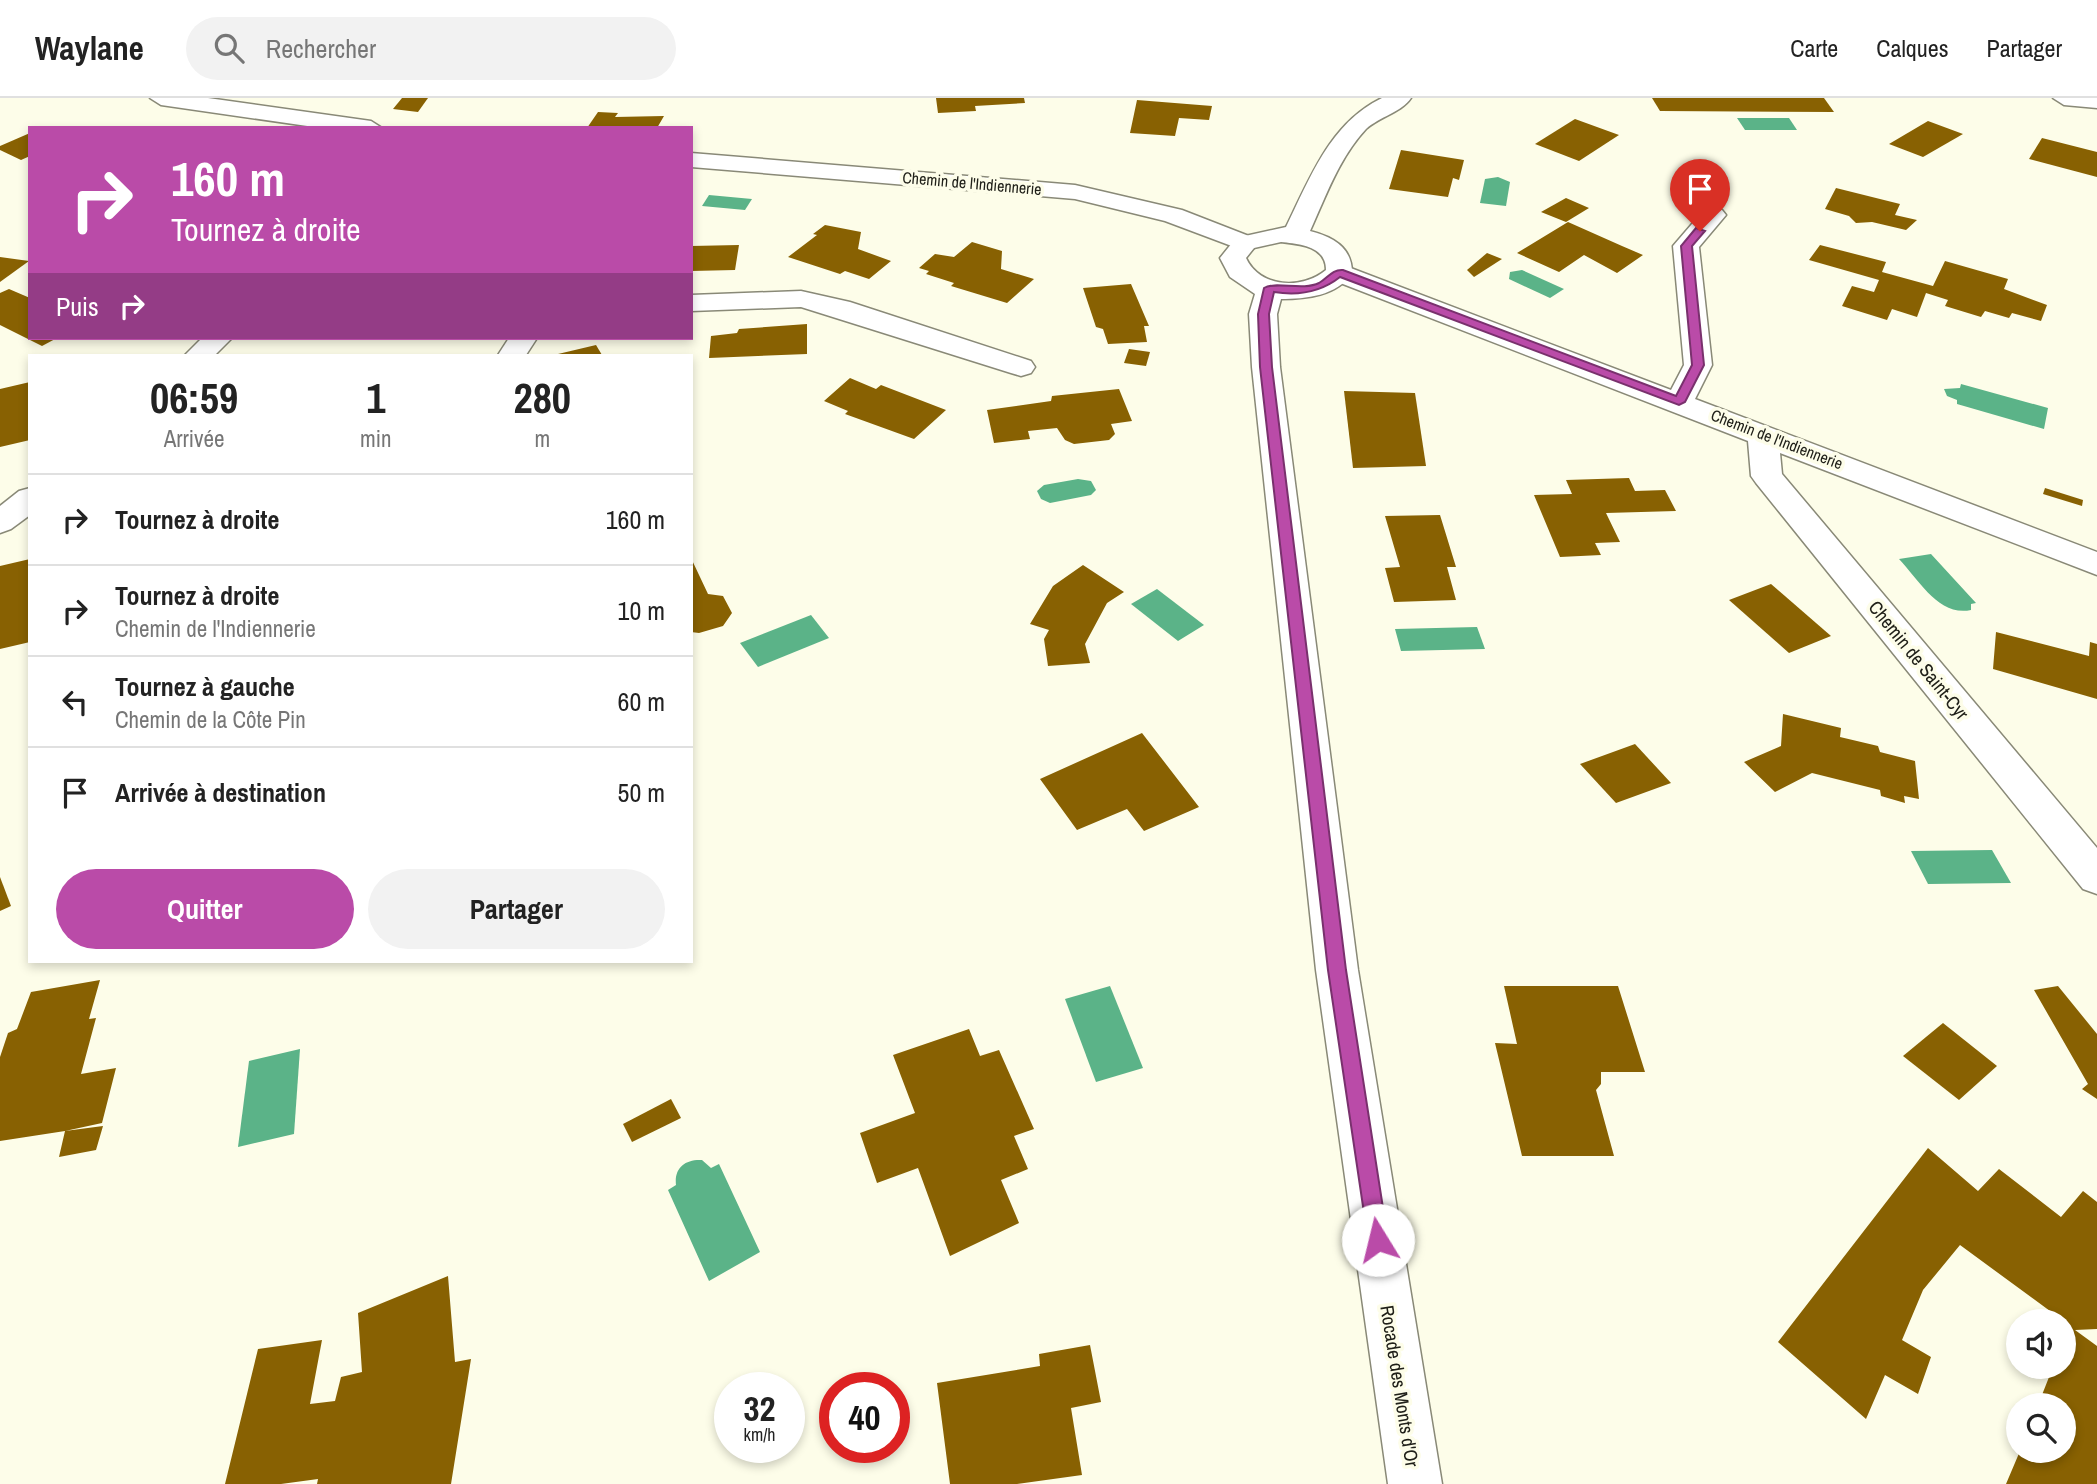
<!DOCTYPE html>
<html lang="fr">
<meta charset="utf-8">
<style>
:root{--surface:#fff;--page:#f2f2f2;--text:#222;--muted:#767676;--line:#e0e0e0;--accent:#ba4ba8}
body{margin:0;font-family:"Archivo Narrow",sans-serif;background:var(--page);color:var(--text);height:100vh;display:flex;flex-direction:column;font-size:26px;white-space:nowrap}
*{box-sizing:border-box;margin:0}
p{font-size:23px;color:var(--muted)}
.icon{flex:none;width:38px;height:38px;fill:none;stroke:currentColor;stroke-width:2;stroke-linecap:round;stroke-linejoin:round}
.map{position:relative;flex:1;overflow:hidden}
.side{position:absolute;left:28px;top:256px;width:665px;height:609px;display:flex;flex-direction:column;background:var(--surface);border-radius:0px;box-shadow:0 4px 10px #0003}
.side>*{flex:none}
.top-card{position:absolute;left:28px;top:28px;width:665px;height:214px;border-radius:0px;box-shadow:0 4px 10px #0003;background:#ba4ba8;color:#fff;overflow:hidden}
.controls{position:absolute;left:2006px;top:1211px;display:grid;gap:14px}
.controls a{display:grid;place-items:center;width:70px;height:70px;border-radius:50%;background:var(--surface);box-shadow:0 4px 10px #0003;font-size:35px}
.speed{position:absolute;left:714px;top:1274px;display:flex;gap:14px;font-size:35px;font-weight:700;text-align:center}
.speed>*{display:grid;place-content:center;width:91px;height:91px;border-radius:50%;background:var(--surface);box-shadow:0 4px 10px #0003;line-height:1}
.speed small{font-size:18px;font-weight:400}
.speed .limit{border:10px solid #d22;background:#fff;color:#111}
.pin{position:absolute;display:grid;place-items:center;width:60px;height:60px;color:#fff;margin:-72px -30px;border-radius:50% 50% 50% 0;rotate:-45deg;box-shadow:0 0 7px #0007}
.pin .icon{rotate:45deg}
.me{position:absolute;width:77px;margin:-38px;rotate:351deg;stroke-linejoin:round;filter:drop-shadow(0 0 5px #0008)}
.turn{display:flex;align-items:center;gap:24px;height:147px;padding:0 28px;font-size:32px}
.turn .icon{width:91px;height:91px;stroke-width:2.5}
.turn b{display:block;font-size:49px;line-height:60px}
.then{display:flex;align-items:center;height:66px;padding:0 28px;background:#0003;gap:14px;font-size:26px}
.eta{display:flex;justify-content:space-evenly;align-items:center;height:119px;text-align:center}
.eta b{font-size:42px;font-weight:800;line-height:49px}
.action{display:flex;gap:14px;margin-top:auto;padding:14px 28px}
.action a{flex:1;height:80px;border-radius:42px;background:var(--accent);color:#fff;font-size:28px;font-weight:800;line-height:80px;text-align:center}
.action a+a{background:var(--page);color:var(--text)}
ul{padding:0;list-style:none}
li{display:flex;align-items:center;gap:21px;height:91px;padding:0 28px;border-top:2px solid var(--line)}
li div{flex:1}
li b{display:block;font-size:26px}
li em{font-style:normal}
header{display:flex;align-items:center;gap:42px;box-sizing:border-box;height:98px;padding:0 35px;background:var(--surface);border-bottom:2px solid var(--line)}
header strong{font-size:33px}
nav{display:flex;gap:38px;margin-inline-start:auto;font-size:24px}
.search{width:490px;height:63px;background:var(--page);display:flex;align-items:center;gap:18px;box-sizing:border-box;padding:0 24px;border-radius:38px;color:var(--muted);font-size:26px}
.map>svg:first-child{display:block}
</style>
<header>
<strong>Waylane</strong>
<div class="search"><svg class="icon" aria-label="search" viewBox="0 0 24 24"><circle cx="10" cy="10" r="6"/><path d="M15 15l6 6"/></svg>Rechercher</div>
<nav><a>Carte</a><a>Calques</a><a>Partager</a></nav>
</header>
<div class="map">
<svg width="2097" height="1386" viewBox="0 0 2097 1386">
<rect width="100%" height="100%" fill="#fdfde9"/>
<g fill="#5bb388">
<polygon points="1737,20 1789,20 1797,32 1745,32"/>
<polygon points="1694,67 1714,74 1693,89 1672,82"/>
<polygon points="1498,79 1510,84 1506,108 1480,105 1485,81"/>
<polygon points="709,97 752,101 745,112 702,108"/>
<polygon points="1522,172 1564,191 1550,200 1509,181 1510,174"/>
<polygon points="1961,286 2048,310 2044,331 1957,306 1957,302 1947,298 1944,291 1960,290"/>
<polygon points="1078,381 1091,383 1096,392 1091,397 1050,405 1041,401 1037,393 1044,387"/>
<path d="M1931,456L1976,505L1971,506V512C1939,519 1919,482 1899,461Z"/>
<polygon points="1157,491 1204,527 1178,543 1131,506"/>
<polygon points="811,517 829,540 758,569 740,545"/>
<polygon points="1477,529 1485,551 1401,553 1395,531"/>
<polygon points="1992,752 2011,785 1928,786 1911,753"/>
<polygon points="1110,888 1143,970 1096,984 1065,901"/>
<polygon points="300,951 294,1036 238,1049 249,963"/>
<path d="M702,1062L711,1070L719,1066L760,1154L709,1183L668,1092L676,1087C674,1070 685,1061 702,1062Z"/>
</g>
<g fill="#886102">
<polygon points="402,0 428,0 418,14 393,11"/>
<polygon points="936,0 1024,0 1025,5 975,8 976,13 938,15"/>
<polygon points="1652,0 1824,0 1834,14 1660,13"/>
<polygon points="1137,2 1212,8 1209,22 1179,20 1175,38 1130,35"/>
<polygon points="598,14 618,15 615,19 664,18 657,30 587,30"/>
<polygon points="1575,21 1619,37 1579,63 1535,46"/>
<polygon points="1928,23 1963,36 1923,59 1889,46"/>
<polygon points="30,35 30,58 21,62 0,52 0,48"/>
<polygon points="2042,40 2097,54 2097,79 2029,61"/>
<polygon points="1401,52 1464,62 1459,82 1453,80 1448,99 1389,91"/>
<polygon points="1836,90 1900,106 1895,117 1917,122 1906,132 1872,124 1856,125 1849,118 1825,111"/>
<polygon points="1566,100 1589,110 1566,124 1541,114"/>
<polygon points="1568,124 1622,148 1643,157 1617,175 1584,157 1559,174 1517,155"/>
<polygon points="825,127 861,134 858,151 891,163 869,181 845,173 840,176 788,159 817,137 813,136"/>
<polygon points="972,144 1002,153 1001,171 1034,181 1007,205 951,188 954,185 926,176 929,173 919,170 935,156 954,159"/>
<polygon points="739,147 735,172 691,173 691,148"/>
<polygon points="1820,147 1886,164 1882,174 1933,188 1945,163 2008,181 2004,191 2047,207 2041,223 2012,215 2009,220 1985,213 1981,219 1945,208 1948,202 1926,195 1917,219 1892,211 1887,222 1842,208 1852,188 1874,194 1879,182 1809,162"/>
<polygon points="1487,155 1502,161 1474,179 1467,172"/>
<polygon points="0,159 29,163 0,184"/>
<polygon points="1131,186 1149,228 1144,228 1147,244 1108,246 1103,231 1096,229 1083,190"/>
<polygon points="9,191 30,200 30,240 57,240 42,248 0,227 0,195"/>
<polygon points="807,226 807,256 709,260 711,238 737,235 739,231"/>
<polygon points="596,247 602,257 558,257 558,256"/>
<polygon points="1129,251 1150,254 1146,268 1124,265"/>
<polygon points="850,280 876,291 881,287 946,312 914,341 845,316 848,313 824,303"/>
<polygon points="30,284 30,342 0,349 0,291"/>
<polygon points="1119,291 1132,323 1111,326 1115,336 1109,342 1074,346 1065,342 1057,330 1028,333 1030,341 994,345 987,312 1051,303 1052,298"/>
<polygon points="1344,293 1415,295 1426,368 1353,370"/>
<polygon points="1629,380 1635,393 1665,392 1676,413 1606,415 1620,444 1595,445 1601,457 1560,459 1534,397 1572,396 1566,382"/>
<polygon points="2045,390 2083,402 2082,408 2043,396"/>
<polygon points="1440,417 1456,469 1447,469 1456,502 1394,504 1385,470 1400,469 1385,418"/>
<polygon points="691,460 708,496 723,498 732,515 723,528 699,535 691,534"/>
<polygon points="30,461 30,544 0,551 0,468"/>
<polygon points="1083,467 1124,494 1107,505 1085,546 1090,565 1048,568 1044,541 1049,532 1030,526 1053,488"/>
<polygon points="1771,486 1831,538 1789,555 1729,502"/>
<polygon points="1996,534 2089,558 2090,544 2097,546 2097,601 1993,571"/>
<polygon points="1783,616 1841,630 1840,639 1878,648 1880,654 1915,663 1919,701 1904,698 1905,705 1881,698 1880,692 1812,675 1775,694 1744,664 1781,648"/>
<polygon points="1142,635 1199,709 1144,733 1127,711 1077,732 1040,681"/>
<polygon points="1635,646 1671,685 1616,705 1580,666"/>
<polygon points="0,779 11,808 0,813"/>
<polygon points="100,882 89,921 96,920 81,976 116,970 102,1025 65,1033 103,1028 96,1052 59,1059 65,1033 0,1043 0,959 8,935 17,931 31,894"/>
<polygon points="1504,888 1618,888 1645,974 1601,974 1601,986 1596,992 1614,1058 1522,1058 1495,945 1517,946"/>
<polygon points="2058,888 2097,936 2097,1001 2082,991 2088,986 2034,892"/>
<polygon points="1943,925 1997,968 1959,1002 1903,958"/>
<polygon points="969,931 980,958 999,952 1034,1031 1014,1038 1028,1071 1001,1082 1019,1125 950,1158 918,1070 877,1085 860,1035 915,1015 893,957"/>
<polygon points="671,1001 681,1020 632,1044 623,1026"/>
<polygon points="1928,1050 1978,1093 1999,1071 2061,1119 2083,1093 2097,1104 2097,1231 2075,1232 2097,1248 2097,1386 2006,1386 2020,1353 2063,1353 2063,1307 2038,1307 2053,1269 2063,1269 2063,1242 2069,1227 1960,1147 1923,1192 1902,1242 1931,1259 1918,1296 1885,1277 1866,1321 1778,1244"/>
<polygon points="448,1178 455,1264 471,1261 451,1386 317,1386 318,1381 281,1386 225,1386 258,1251 322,1242 310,1306 335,1303 341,1279 362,1274 358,1215"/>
<polygon points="1090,1247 1101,1304 1071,1310 1082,1377 1017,1386 950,1386 937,1285 1040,1268 1039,1256"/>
</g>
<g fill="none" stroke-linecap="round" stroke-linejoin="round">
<defs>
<g id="street">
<polygon points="150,0 208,0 371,23 382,30 321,30 161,7"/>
<polygon points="691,55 1075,87 1182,112 1254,140 1258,145 1254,150 1245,153 1165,123 1075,101 691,69"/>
<polygon points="1713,109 1722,112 1726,117 1699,149 1712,267 1695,301 2097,454 2097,477 1780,355 1782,376 2097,750 2097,796 2083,791 1756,385 1751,378 1748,343 1330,181 1326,175 1330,169 1348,169 1671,292 1684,267 1673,148 1704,112"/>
<polygon points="801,193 850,204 1031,263 1035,269 1031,275 1021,278 1011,275 801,209 691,213 691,197"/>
<polygon points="202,240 232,240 215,257 185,257"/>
<polygon points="509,240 537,240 526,257 498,257"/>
<polygon points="30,390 30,417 11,431 0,435 0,408 19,393"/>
</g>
<g id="secondary">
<path d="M1382,0H1411C1402,14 1379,19 1366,31C1339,60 1326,98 1310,133C1333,139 1352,149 1352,175C1337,198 1306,201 1281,201L1277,216L1280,269L1358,872L1442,1386H1388L1316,872L1252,269L1249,216L1255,196L1230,179L1220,160L1236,140L1286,129C1310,80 1330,25 1382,0ZM1281,144C1300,146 1326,148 1326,172C1302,192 1260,190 1246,160L1254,150Z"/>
<polygon points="2053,0 2097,0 2097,10 2064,7"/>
</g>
</defs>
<use href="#street" stroke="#898977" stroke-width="3"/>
<use href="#secondary" stroke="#898977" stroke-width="3"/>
<use href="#street" fill="#fff" fill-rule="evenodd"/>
<use href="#secondary" fill="#fff" fill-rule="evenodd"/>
</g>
<path fill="#ba4ba8" stroke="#79316d" stroke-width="2" d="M1696,130L1705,133L1692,148L1704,267L1685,304L1679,307L1340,179C1321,194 1299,198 1274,194L1269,216L1272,269L1346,872L1388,1142L1385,1149L1378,1152L1371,1149L1368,1142L1328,872L1260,269L1258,216L1264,190C1275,183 1303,193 1319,185C1328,180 1332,171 1343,172L1676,298L1692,267L1681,148Z"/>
<g text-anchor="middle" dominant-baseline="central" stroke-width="7" stroke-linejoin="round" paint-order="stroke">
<g font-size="16" fill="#202019" stroke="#fdfde9">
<text transform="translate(972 85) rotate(5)">Chemin de l'Indiennerie</text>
<text transform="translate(1777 341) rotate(21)">Chemin de l'Indiennerie</text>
</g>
<g font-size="19" fill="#202019" stroke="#fdfde9">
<text transform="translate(1919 562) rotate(51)">Chemin de Saint-Cyr</text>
<text transform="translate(1400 1288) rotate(81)">Rocade des Monts d'Or</text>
</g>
</g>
</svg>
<div class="controls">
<a><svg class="icon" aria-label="sound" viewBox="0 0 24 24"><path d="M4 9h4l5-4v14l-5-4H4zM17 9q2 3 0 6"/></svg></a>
<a><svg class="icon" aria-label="search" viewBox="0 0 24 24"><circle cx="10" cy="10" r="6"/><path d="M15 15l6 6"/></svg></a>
</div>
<div class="speed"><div>32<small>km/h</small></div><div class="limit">40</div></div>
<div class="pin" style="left:1700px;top:133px;background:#d93025"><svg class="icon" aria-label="arrive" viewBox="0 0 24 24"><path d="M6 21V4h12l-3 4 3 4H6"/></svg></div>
<svg class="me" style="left:1378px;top:1142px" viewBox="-20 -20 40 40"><circle r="19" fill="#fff"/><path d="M0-13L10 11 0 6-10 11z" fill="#ba4ba8"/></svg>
<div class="top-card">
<div class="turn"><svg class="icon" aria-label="right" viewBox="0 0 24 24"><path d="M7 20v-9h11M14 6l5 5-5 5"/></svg><div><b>160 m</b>Tournez à droite</div></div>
<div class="then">Puis<svg class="icon" aria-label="right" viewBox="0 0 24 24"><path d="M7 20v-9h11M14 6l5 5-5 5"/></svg></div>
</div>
<section class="side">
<div class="eta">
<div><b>06:59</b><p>Arrivée</p></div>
<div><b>1</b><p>min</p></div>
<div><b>280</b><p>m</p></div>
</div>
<ul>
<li><svg class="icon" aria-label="right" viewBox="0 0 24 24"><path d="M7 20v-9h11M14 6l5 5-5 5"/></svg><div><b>Tournez à droite</b></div><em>160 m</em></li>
<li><svg class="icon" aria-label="right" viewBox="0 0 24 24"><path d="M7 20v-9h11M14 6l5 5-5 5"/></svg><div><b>Tournez à droite</b><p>Chemin de l'Indiennerie</p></div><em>10 m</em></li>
<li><svg class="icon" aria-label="left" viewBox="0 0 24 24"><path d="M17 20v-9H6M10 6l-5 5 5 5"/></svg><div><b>Tournez à gauche</b><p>Chemin de la Côte Pin</p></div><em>60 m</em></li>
<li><svg class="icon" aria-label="arrive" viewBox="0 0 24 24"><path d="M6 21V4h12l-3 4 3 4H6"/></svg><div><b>Arrivée à destination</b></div><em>50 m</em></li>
</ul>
<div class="action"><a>Quitter</a><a>Partager</a></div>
</section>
</div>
